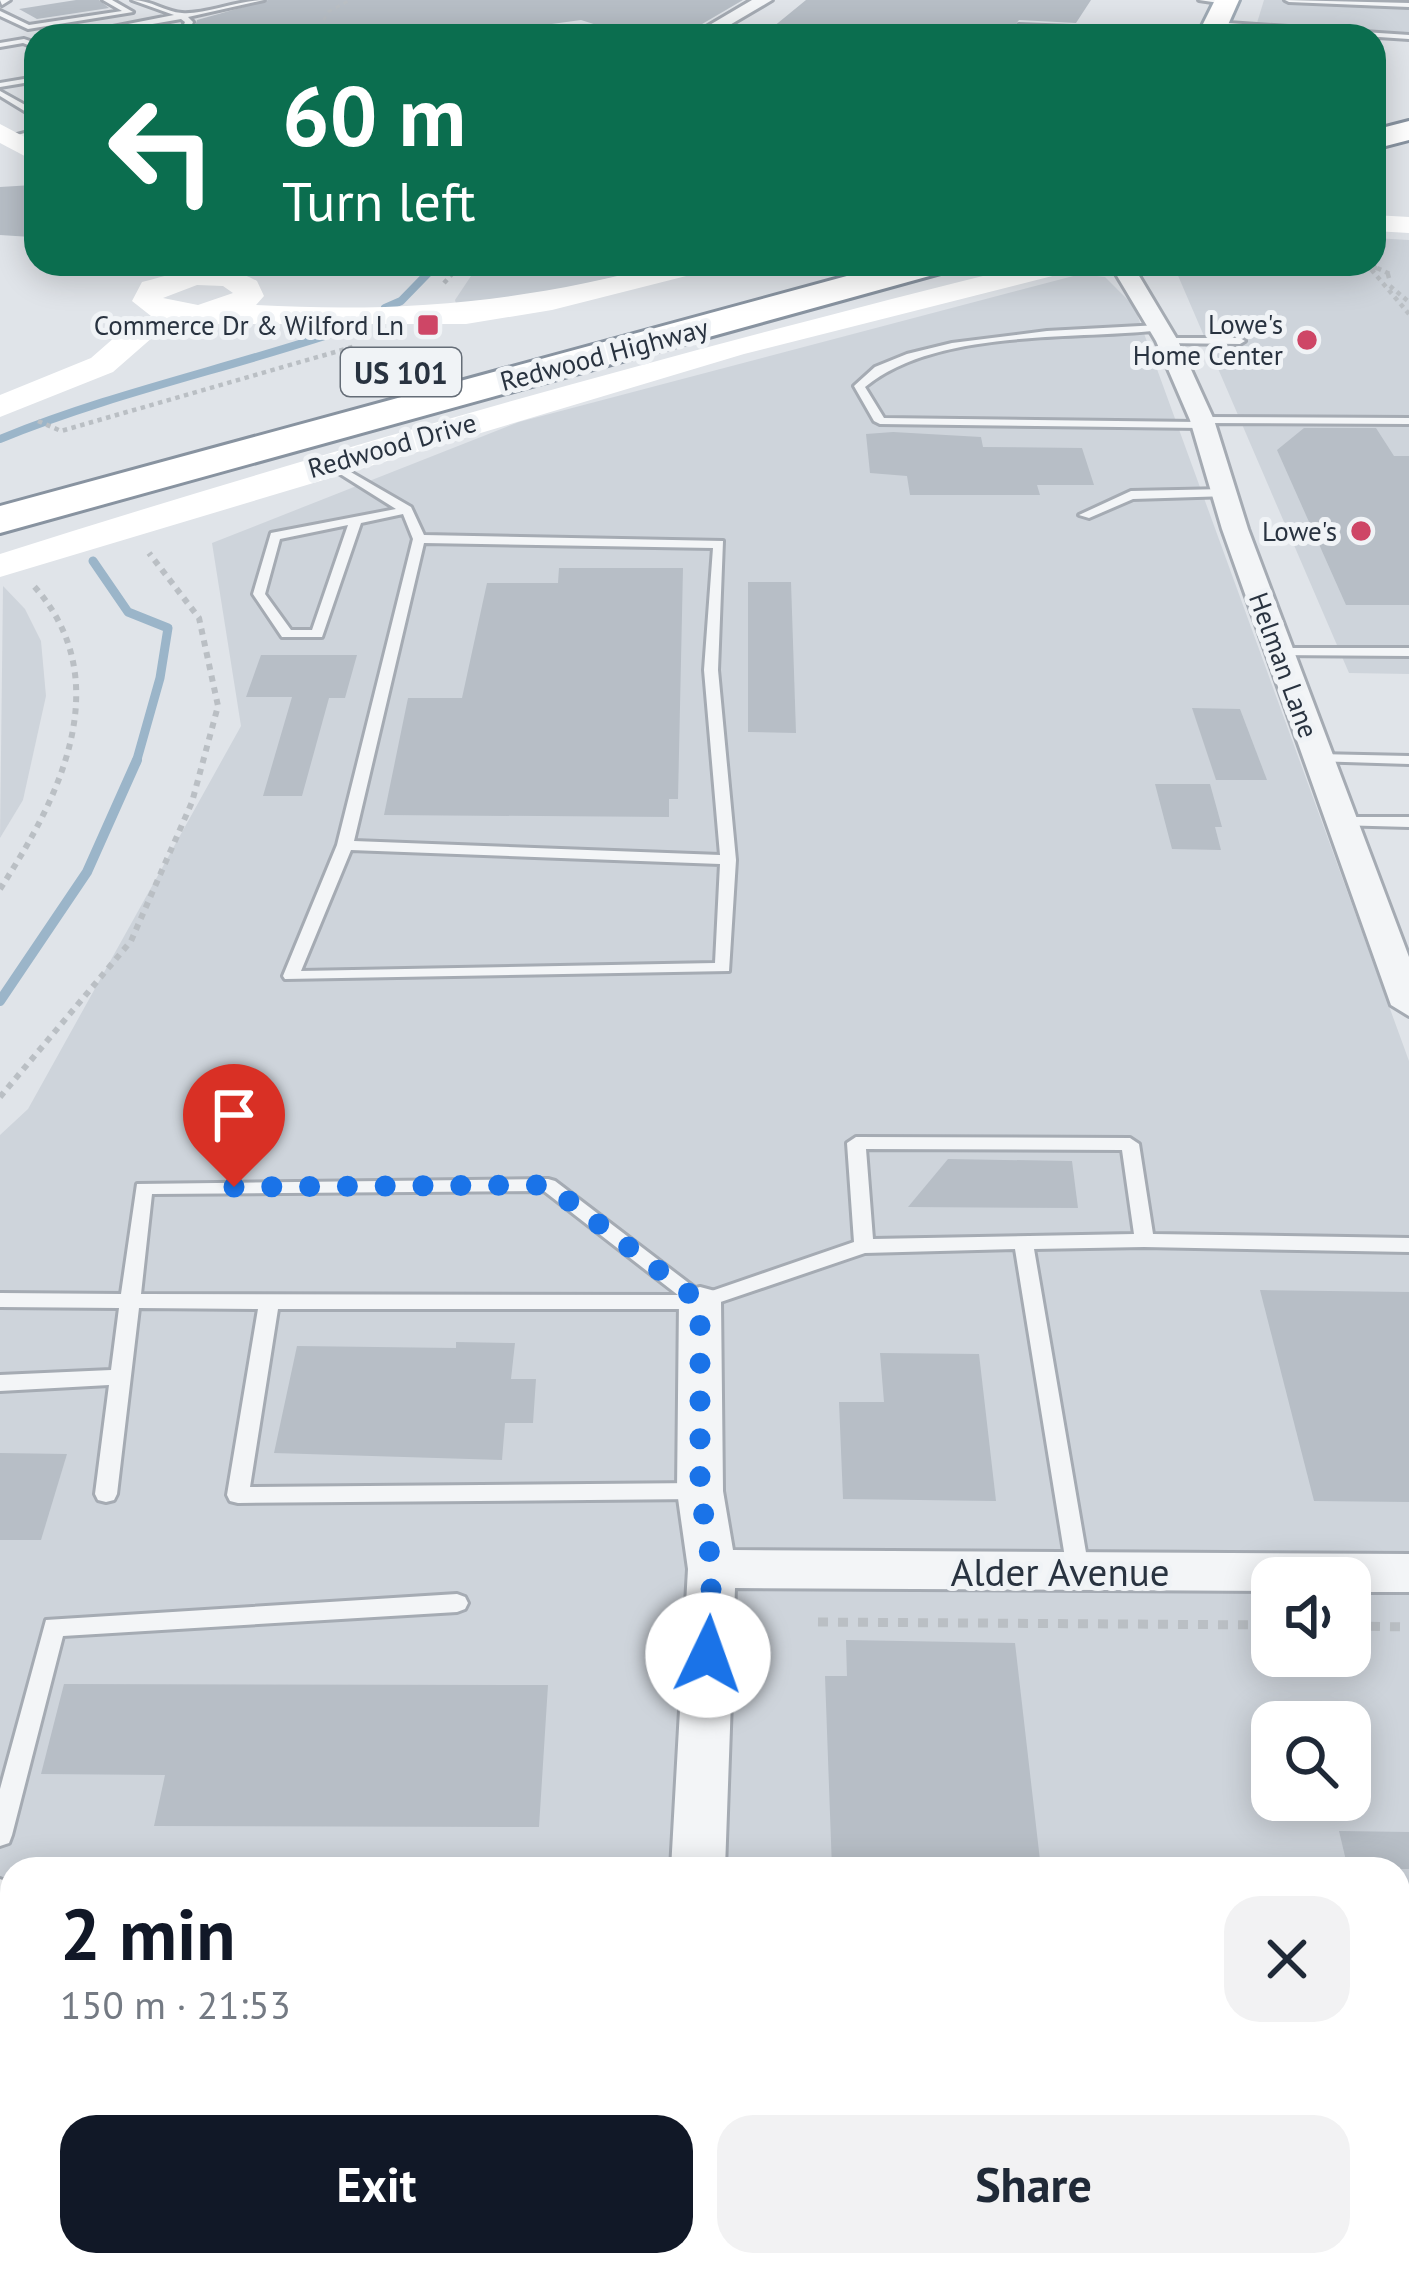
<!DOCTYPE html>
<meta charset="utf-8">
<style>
:root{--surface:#fff;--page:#f2f2f3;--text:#1f2937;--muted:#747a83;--accent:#111827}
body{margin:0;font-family:"PT Sans",sans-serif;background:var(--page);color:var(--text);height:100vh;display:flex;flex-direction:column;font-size:45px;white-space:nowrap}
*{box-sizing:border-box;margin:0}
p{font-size:39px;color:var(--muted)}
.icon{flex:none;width:66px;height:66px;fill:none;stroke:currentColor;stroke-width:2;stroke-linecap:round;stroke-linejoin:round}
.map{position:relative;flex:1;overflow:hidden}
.sheet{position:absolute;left:0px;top:1857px;width:1410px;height:420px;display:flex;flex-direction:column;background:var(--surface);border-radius:36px 36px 0 0;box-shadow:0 6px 30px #0003}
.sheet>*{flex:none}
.top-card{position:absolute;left:24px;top:24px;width:1362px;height:252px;border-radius:36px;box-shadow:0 6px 30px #0003;background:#0b6e4f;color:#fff;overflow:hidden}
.buttons{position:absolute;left:1251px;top:1557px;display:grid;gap:24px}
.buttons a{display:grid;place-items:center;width:120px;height:120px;border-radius:24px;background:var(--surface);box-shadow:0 6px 30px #0003;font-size:60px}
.pin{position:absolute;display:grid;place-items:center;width:102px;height:102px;color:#fff;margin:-123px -51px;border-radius:50% 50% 50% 0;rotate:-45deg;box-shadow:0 0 12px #0007}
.pin .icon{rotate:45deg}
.me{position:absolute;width:132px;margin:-66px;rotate:3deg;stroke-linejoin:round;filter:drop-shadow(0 0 9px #0008)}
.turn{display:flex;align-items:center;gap:42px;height:252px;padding:0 60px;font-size:54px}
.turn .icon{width:156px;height:156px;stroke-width:2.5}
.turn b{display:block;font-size:84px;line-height:102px}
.round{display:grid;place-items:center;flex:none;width:126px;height:126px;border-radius:36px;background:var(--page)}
.summary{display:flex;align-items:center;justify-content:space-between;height:204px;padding:0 60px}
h1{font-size:72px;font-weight:700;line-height:90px;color:var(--accent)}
.button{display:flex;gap:24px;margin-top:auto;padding:24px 60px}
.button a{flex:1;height:138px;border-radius:36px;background:var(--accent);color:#fff;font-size:48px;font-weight:700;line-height:138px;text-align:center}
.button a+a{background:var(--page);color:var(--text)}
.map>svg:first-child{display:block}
</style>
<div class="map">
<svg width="1409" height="2277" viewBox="0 0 1409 2277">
<rect width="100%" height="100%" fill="#e0e4e9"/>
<g fill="#ced4db" fill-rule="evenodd">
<polygon points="1264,0 1409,0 1409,41 1253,36"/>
<polygon points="1374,238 1409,240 1409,674 1349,673 1173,264 1374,264"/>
<polygon points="479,264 666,264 459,315 455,300"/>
<path d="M1081,274L1105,277L1134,306L1409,1061V2277H0V1135L28,1109L241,726L212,543L519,422ZM1272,1578H1350V1656H1272ZM1272,1722H1350V1800H1272ZM12,1869H1398V2265H12Z"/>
<polygon points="3,586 25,609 41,641 46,696 23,800 0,838"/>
</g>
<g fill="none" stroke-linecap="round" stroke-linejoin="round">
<g stroke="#9bb5c9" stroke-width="8">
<polyline points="385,308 401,301 437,264"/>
<path d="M0,439C112,393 231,368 346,329"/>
</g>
<polyline stroke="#9bb5c9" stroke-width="9" points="93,561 128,612 168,628 160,678 136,763"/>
<polyline stroke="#9bb5c9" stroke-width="10" points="0,1001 87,872 137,760"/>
</g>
<g fill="#b7bec6">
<polygon points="76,0 99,0 109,8 37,19 19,9"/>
<polygon points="268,0 743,0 697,27 661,36 631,36 581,20 464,36 434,36 417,25 406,36 192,36 197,20"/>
<polygon points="806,0 1091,0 1076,23 1019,20 1012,29 1067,36 896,31 895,36 762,36"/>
<polygon points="33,185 31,237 0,235 0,187"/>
<polygon points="1304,428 1376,428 1394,456 1409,456 1409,605 1346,605 1277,450"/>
<polygon points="893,432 981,437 983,447 1082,448 1094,485 1037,485 1040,495 910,495 907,476 870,473 866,434"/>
<polygon points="559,568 683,568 678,799 669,799 669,817 384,815 408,698 462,698 487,583 558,583"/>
<polygon points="748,582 791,582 796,733 748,732"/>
<polygon points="261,655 357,655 345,698 329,698 302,796 263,796 292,697 246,697"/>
<polygon points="1192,708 1240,709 1267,780 1216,780"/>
<polygon points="1155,784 1210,784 1222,827 1215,827 1221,850 1172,849"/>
<polygon points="948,1159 1072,1161 1078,1208 908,1207"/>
<polygon points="1260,1290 1409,1292 1409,1502 1314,1501"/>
<polygon points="456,1342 515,1343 511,1379 536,1379 533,1423 505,1423 502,1460 274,1453 297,1346 456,1348"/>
<polygon points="880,1353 979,1354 996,1501 843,1499 839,1402 884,1402"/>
<polygon points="0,1453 67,1454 41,1540 0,1540"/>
<polygon points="846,1640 1015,1643 1041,1869 832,1869 825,1676 847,1676"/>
<polygon points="64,1684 548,1685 539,1827 154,1826 165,1775 41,1774"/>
<polygon points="1339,1831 1409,1832 1409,1869 1348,1869"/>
</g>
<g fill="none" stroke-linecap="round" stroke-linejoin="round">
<defs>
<g id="lane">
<polygon points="103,0 112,0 133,12 28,29 0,16 0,11 29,25 122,11"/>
<path d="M132,0C151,0 165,12 182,13C204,15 238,0 264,0L188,17L193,22L187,36H179L185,22L181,19L84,36H67L174,15Z"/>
<polygon points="1199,0 1227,0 1230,2 1226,4"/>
<polygon points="1285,0 1409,3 1409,7 1289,2"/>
<polygon points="1213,22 1409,35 1409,39 1216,26"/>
<polygon points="1019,25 1202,32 1206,34 1195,36 1016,29"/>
<polygon points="24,39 36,43 36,48 23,43 0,47 0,43"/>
<polygon points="36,77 36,81 0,87 0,83"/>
<polygon points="0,91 36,111 36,118 0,96"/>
<polygon points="36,130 36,136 10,141 6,138"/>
<polygon points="567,264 627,264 622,267 572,267"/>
<path d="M1159,325L1164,328L1163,330C1075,340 936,328 865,387L884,418L1197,422L1198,418L1202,417L1409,418V424L1207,423L1206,427L1202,428L880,424L874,421L854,386L875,367L907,354L952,343L1047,331Z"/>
<polygon points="1167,338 1240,338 1245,341 1240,344 1163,343 1162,341"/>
<path d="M330,460L411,507L424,535L723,541L718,670L736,860L729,971L285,979L283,976L337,845L413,539L403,514L361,523L322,637H282L253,594L271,533L396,509L326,465L324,463ZM348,525L312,630H291L265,594L280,539ZM424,543L713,548L704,670L720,855L354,841ZM351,850L720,864L715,963L301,971Z"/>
<polygon points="1225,489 1229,490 1229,496 1133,499 1089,518 1079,515 1131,491"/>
<polygon points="1279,648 1409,648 1409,656 1274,655 1274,649"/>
<polygon points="1318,754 1409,756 1409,764 1313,761 1313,755"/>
<polygon points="1341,817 1409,817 1409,827 1336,825 1333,822"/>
<path d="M856,1137L1130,1138L1139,1144L1153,1234L1409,1238V1252L1144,1247L1034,1249L1089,1570L1086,1576L1078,1579L1070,1576L1067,1570L1015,1249L865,1253L700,1309H278L250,1487L698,1483L706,1485L709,1491L706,1497L698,1499L238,1503L230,1501L227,1495L258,1309L139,1308L117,1494L114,1500L106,1502L98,1500L95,1494L109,1385L0,1391V1375L111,1370L119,1308L0,1307V1293L121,1294L137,1184L548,1179L555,1181L703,1294L854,1242L847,1143ZM866,1149L1122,1150L1134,1234L873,1239ZM544,1191L678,1295L141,1294L152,1194Z"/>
<polygon points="457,1594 465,1597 468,1603 465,1609 457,1612 63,1636 12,1835 9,1843 0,1846 0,1789 46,1620"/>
<polygon points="0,1879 12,1884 12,1909 0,1903"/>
<polygon points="12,2031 12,2070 9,2074 0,2078 0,2039"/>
<polygon points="1221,2265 1249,2265 1251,2277 1223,2277"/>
</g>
<g id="street">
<polygon points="0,0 10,0 2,5"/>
<polygon points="752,0 772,0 711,36 691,36"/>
<polygon points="418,29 430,36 411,36"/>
<polygon points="1110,264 1132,264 1178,341 1214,420 1248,529 1409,957 1409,1016 1391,1005 1222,529 1190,420 1156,341"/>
<polygon points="700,1287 715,1291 721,1302 723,1491 733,1550 1409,1554 1409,1592 1350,1592 1350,1578 1272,1578 1272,1591 735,1588 725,1869 671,1869 688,1569 677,1491 679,1302 685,1291"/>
<rect x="0" y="2165" width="12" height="60"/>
<rect x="651" y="2265" width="62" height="12"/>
</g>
<polygon id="primary" points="1215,0 1239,0 1223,36 1197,36"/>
<g id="highway">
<polygon points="1409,121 1409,140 1374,149 1374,130"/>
<polygon points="891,264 949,264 944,272 0,533 0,506"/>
</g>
</defs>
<use href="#lane" stroke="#a5abb3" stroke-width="6"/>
<use href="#street" stroke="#a5abb3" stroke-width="6"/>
<use href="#primary" stroke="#9faab5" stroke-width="6"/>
<use href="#highway" stroke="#8893a0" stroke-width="6"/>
<polyline stroke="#babfc4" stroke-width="3" stroke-dasharray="4.5 4.5" stroke-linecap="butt" points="315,36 328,12 350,0"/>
<g stroke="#babfc4" stroke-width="4.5" stroke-dasharray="4.5 4.5" stroke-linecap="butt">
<polyline points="1377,268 1370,268 1409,314"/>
<polyline points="1377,268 1392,275 1384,277"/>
<polyline points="444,283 461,264"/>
<polyline points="1390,286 1409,302"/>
<polyline points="38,421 61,431 356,346"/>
</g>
<g stroke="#babfc4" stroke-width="6" stroke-dasharray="6 6" stroke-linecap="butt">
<path d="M0,889C60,797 119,680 33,585"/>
<polyline points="0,1097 131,941 192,802 218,706 199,618 149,553"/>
</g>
<g stroke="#babfc4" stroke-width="9" stroke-dasharray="10 10" stroke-linecap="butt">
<polyline points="818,1622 1272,1625"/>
<polyline points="1350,1626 1409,1627"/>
</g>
<use href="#lane" fill="#f3f5f7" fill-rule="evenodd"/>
<use href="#street" fill="#f3f5f7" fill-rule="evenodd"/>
<g fill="#fff" fill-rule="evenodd">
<polygon points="0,124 36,143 36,162 0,143"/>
<polygon points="1374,215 1409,217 1409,233 1374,231"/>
<path d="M666,264H715L710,270L552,310L466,324H188L153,337L113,372L0,417V395L91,358L131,323L151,316L132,301L142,282C183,271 218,259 257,281L264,296L256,305C403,313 524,302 666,264ZM197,285L223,286L233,293L198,305L163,298Z"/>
<path d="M1031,264H1081L1076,270L744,354L0,577V554C340,446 684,350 1031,264Z"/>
</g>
<use href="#primary" fill="#fff" fill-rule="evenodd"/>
<use href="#highway" fill="#fff" fill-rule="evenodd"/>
</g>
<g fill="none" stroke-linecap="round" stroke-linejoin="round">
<polyline stroke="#1a73e8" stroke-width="21" stroke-dasharray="0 37.8" points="234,1187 548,1185 700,1302 700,1490 712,1569 708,1655"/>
</g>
<g fill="#ce4666" stroke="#f0f3f6" stroke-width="4.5">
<rect x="416" y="313" width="24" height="24" rx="6"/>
<circle cx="1307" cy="340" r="12"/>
<circle cx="1361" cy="531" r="12"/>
</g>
<g text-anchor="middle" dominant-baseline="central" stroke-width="10" stroke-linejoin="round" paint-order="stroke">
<g font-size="27" fill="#293340" stroke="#f0f3f6" text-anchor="end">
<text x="1283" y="324">Lowe's<tspan x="1283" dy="31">Home Center</tspan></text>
<text x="404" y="325">Commerce Dr &amp; Wilford Ln</text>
<text x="1337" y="531">Lowe's</text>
</g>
<g font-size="27" fill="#293340" stroke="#f0f3f6">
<text transform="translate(604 354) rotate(-15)">Redwood Highway</text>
<text transform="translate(392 445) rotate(-16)">Redwood Drive</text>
<text transform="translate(1284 665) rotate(70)">Helman Lane</text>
</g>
<rect fill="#f0f3f6" stroke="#656d77" stroke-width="3" x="341" y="348" width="120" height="48" rx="9"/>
<g font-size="30" font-weight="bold" fill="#293340">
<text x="401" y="372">US 101</text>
</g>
<g font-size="39" fill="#293340" stroke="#f0f3f6">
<text x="1060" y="1571">Alder Avenue</text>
</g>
</g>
</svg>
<div class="buttons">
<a><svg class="icon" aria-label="sound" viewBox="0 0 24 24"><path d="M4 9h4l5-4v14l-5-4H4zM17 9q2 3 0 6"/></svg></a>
<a><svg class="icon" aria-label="search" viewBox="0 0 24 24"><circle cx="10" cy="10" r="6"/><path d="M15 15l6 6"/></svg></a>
</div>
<div class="pin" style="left:234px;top:1187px;background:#d93025"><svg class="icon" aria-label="arrive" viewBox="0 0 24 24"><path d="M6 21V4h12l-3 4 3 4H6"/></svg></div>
<svg class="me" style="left:708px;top:1655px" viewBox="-20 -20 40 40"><circle r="19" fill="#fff"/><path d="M0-13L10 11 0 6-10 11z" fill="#1a73e8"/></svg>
<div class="top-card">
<div class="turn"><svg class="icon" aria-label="left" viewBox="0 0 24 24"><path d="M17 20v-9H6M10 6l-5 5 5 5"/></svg><div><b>60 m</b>Turn left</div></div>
</div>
<section class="sheet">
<div class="summary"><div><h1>2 min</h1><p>150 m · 21:53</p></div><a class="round"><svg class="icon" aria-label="close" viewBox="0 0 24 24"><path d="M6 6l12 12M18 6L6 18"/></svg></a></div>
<div class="button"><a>Exit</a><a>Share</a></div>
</section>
</div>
